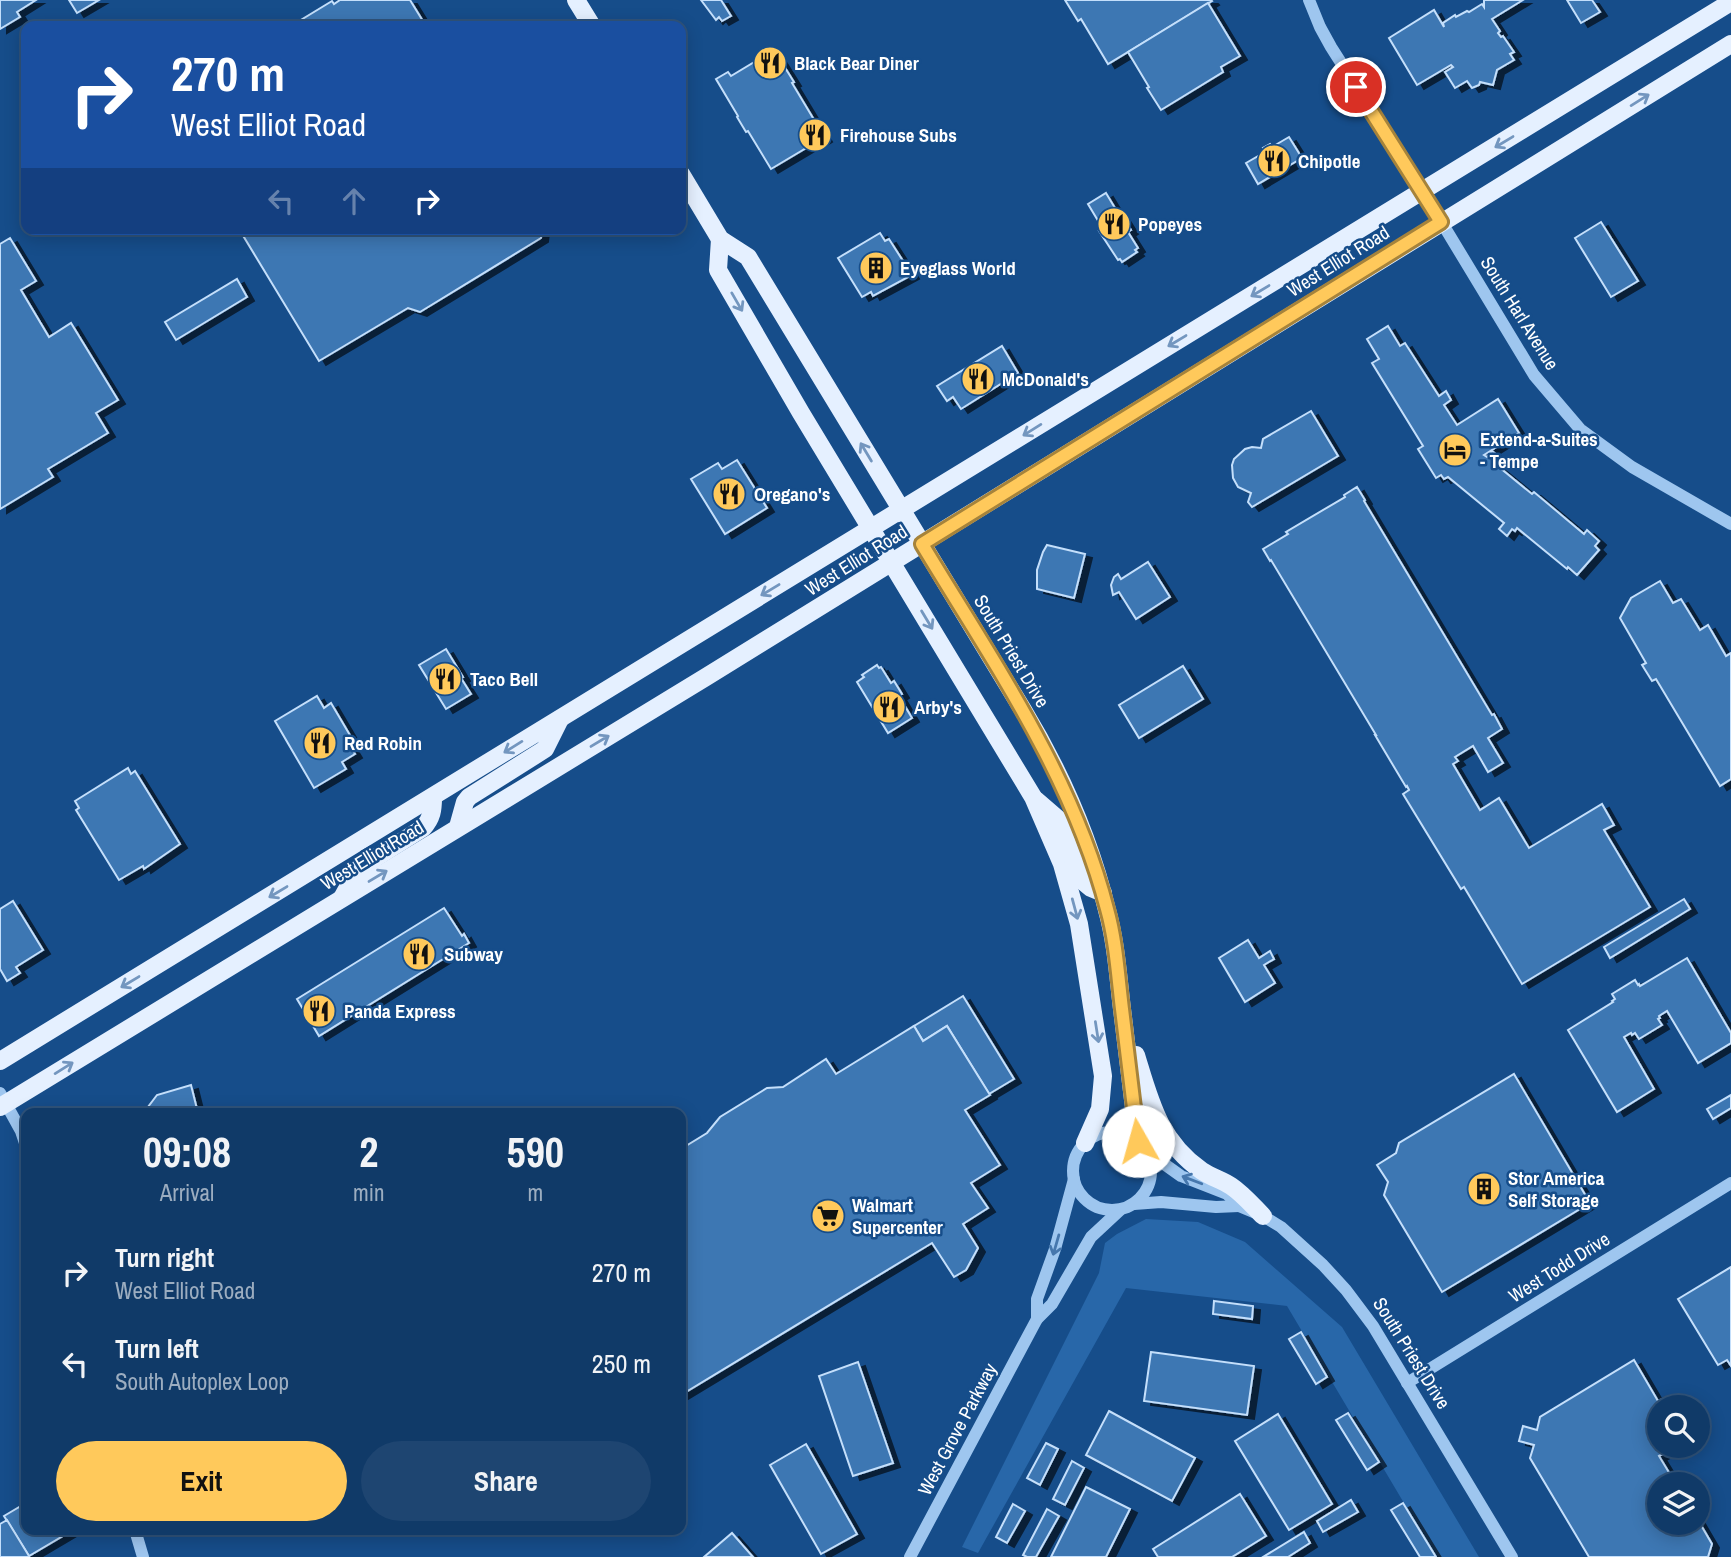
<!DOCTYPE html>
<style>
:root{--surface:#103a68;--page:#1e4571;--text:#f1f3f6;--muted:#9cadc0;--line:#30547c;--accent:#ffc95b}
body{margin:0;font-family:"Archivo Narrow",sans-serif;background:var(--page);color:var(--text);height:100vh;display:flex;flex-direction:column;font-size:26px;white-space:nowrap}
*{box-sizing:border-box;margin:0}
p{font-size:23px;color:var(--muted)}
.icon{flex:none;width:38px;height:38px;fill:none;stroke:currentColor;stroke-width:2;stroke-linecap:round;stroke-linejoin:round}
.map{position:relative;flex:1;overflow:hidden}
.drawer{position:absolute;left:21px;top:1108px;width:665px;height:427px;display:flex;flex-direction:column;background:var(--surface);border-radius:14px;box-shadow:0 4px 18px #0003,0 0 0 2px var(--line)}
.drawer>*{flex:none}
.top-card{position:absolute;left:21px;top:21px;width:665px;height:214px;border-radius:14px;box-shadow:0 4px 18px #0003,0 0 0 2px var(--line);background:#1a4fa0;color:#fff;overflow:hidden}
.fabs{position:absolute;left:1647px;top:1395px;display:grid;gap:14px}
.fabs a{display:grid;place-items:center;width:63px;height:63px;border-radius:50%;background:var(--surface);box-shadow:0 4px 18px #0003,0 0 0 2px var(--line);font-size:35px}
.pin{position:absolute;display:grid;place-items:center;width:60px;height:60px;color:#fff;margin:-30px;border:4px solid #fff;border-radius:50%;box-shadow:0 2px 7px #0007}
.me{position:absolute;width:77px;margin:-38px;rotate:353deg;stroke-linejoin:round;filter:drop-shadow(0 0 5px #0008)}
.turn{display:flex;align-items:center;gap:24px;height:147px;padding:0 35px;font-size:32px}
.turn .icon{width:91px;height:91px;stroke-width:2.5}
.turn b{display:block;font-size:49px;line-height:60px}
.lanes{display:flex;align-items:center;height:66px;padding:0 35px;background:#0003;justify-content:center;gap:35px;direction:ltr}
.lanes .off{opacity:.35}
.eta{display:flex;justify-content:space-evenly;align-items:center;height:119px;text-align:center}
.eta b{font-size:42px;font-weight:700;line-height:49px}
.action{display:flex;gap:14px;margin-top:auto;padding:14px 35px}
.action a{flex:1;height:80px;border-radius:42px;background:var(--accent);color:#111;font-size:28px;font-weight:700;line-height:80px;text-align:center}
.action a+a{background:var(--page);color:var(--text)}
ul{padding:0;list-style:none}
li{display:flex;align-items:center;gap:21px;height:91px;padding:0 35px}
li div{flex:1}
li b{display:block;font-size:26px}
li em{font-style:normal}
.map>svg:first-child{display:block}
</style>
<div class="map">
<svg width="1731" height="1557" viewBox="0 0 1731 1557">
<defs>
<filter id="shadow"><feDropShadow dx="7" dy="4" stdDeviation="0" flood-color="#0009"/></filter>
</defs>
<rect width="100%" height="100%" fill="#164d8a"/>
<polygon fill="#2867a9" points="1146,1219 1198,1222 1245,1242 1342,1327 1479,1557 1436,1557 1287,1306 1126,1288 978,1553 962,1547 1099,1273 1105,1243 1117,1234"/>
<g fill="#3e77b3" stroke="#c4dffb" stroke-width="2" filter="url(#shadow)">
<polygon points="0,0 36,0 17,12 20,17 0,29"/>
<polygon points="69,0 99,0 77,13"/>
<polygon points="340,0 410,0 426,26 291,26 332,1 334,4"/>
<polygon points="701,0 721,0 731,16 722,21 719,17 716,20"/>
<polygon points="1065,0 1211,0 1212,1 1108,64 1081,19 1078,21"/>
<polygon points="1484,0 1523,0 1492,19 1500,31 1498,33 1501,37 1503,36 1514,52 1510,54 1514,60 1497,70 1493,85 1480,82 1479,85 1472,88 1467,81 1455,88 1445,72 1453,67 1451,65 1417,85 1389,38 1434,10 1444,27 1443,23 1455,15 1456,17 1467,11 1469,12 1482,4 1484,7"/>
<polygon points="1567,0 1592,0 1600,12 1581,23"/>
<polygon points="1208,3 1240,56 1221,67 1223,72 1161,110 1147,88 1149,87 1128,52"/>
<polygon points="774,50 794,82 792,83 825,138 814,145 813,144 771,169 748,131 746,132 737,117 738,116 716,79 728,72 731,76"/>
<polygon points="1289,137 1302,158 1258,184 1246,163 1265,152 1263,148 1270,144 1272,147"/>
<polygon points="1106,193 1121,218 1123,217 1131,230 1128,232 1138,248 1135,250 1137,252 1122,262 1120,259 1118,260 1099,231 1103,229 1088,204"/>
<polygon points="1601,222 1638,281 1611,297 1575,238"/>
<polygon points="239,229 542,229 541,238 420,312 408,308 319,361"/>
<polygon points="880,233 885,241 889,239 912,275 873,296 871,292 862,297 838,258"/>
<polygon points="10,238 36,281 21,290 49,337 71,323 118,400 96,413 108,433 48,469 53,477 0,509 0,244"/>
<polygon points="237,279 247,297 176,340 165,322"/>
<polygon points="1388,326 1400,346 1405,343 1439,396 1446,391 1451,400 1444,405 1457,425 1498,399 1519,433 1484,455 1487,457 1492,451 1500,457 1494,463 1532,494 1534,492 1584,534 1587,530 1599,541 1595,546 1599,550 1577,575 1568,567 1567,569 1517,528 1515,531 1512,529 1507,536 1499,529 1504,523 1448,477 1444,479 1441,475 1436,478 1418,449 1423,446 1372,363 1379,359 1367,339"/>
<polygon points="1002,346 1018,373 961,409 953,397 947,401 937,386"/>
<polygon points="1311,411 1338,456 1252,507 1248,502 1251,493 1238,487 1233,478 1232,465 1234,459 1245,449 1252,447 1261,448 1263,439"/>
<polygon points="737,460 767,508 725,534 691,479 718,463 722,469"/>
<polygon points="1357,487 1365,500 1364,501 1492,715 1494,714 1502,729 1488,738 1503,763 1488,772 1473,746 1455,757 1458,761 1453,764 1480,810 1499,798 1529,848 1602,804 1614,825 1604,830 1650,907 1522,984 1464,887 1461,889 1403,794 1409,790 1407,786 1406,787 1375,735 1376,735 1271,560 1270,561 1263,549 1288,534 1286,532 1345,497 1344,495"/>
<polygon points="1047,545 1085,554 1074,598 1037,589 1037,570 1043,552"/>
<polygon points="1148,562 1170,597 1136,619 1119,592 1113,595 1111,585 1114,577 1118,574 1121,579"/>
<polygon points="1660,581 1673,603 1681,599 1700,630 1708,625 1726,656 1731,653 1731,779 1720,786 1656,679 1652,681 1642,665 1646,663 1620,618 1631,598"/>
<polygon points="446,649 463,677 461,678 471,694 446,709 419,665"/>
<polygon points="877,665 879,668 881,667 891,683 894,681 902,694 899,696 912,718 888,733 857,682 864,677 862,675"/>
<polygon points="1183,666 1203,699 1139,738 1119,705"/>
<polygon points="317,696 324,708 331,703 354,742 349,744 355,754 342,762 346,769 314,788 275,721"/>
<polygon points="128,768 131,774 135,771 180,844 144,869 143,866 119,880 76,810 79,808 75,801"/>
<polygon points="1684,899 1690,909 1610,958 1604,947"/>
<polygon points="13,901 43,950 16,967 20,973 7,981 0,969 0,909"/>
<polygon points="444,908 462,936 464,934 469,943 319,1036 297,999"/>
<polygon points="1248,940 1259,958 1270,951 1274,959 1264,965 1275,983 1245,1002 1219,958"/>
<polygon points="1687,958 1731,1033 1731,1043 1698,1063 1667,1011 1659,1016 1660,1018 1658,1019 1662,1025 1639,1039 1635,1033 1632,1035 1631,1033 1624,1037 1654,1089 1617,1112 1568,1030 1613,1002 1612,1001 1615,999 1612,994 1635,980 1638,985 1639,984 1640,986"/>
<polygon points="963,996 1014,1079 989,1094 947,1026 923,1041 914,1026"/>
<polygon points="914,1026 923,1041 947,1026 990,1095 965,1110 1000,1165 971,1183 988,1208 963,1224 978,1248 966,1270 954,1277 932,1243 681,1395 681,1149 707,1133 720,1117 767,1088 783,1087 826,1059 836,1074"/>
<polygon points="1514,1074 1590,1203 1442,1292 1384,1195 1388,1182 1377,1165 1396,1153 1399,1143"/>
<polygon points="191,1085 198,1113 150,1113 148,1107 157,1095"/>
<polygon points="1731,1095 1731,1108 1713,1119 1707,1109"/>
<polygon points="1731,1267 1731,1366 1727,1360 1718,1365 1678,1299"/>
<polygon points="1214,1301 1253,1306 1252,1319 1213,1314"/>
<polygon points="1301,1332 1327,1377 1316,1384 1289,1339"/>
<polygon points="1151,1352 1254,1366 1247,1415 1144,1401"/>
<polygon points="1634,1360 1658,1401 1660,1400 1664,1407 1659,1407 1659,1446 1678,1446 1659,1456 1676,1484 1659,1484 1659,1522 1698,1522 1698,1520 1712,1544 1708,1557 1589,1557 1530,1458 1534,1445 1519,1441 1523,1426 1537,1430 1540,1417"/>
<polygon points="858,1362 893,1463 853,1476 819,1376"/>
<polygon points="1109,1411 1195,1458 1172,1501 1086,1455"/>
<polygon points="1348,1413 1379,1462 1367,1470 1336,1420"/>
<polygon points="1278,1414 1332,1504 1289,1530 1235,1441"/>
<polygon points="1046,1443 1058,1449 1040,1485 1027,1478"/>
<polygon points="806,1444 857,1534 821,1554 770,1465"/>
<polygon points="1072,1461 1084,1468 1065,1505 1053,1499"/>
<polygon points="1086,1487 1130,1509 1106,1557 1051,1557"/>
<polygon points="1240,1494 1266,1536 1232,1557 1158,1557 1153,1549"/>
<polygon points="1351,1500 1358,1512 1323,1532 1317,1521"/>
<polygon points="26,1503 26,1530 73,1530 29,1556 4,1516"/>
<polygon points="1403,1503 1436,1557 1420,1557 1391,1510"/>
<polygon points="1013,1504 1025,1511 1007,1543 996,1537"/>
<polygon points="1047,1509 1059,1516 1036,1557 1027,1557 1023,1555"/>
<polygon points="7,1520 29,1556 29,1557 0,1557 0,1524"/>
<polygon points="1304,1532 1310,1543 1288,1557 1263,1557"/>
<polygon points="732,1533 753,1557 704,1557"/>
</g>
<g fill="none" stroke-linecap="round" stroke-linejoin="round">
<g stroke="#9ec6ef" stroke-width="12">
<polyline points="1309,0 1320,27 1331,47 1430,203 1534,375 1580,429 1632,467 1731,524"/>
<polyline points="0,1093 21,1131 26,1146"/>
<circle cx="1112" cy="1171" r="39"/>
<polyline points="1146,1151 1181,1176 1227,1194 1239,1206 1263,1216 1281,1227 1323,1265 1346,1290 1373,1326 1512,1557"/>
<polyline points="1134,1204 1161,1202 1216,1207 1239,1206"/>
<polyline points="1037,1319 1037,1299 1055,1249 1074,1179"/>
<polyline points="1407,1383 1731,1183"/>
<polyline points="135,1530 143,1557"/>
<polyline points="910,1557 1037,1319 1052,1304 1091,1237 1120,1210"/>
</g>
<g stroke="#e5f0ff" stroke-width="18">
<polyline points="576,0 592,26"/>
<path d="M681,174L720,239L748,257L1023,710C1060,771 1090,840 1107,910C1116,942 1118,976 1122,1009C1127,1053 1133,1097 1138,1141"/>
<polyline points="720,239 718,270 801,413 1033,797 1062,864 1079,924 1103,1076 1100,1109 1085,1143"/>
<polyline points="1036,800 1058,819 1076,866 1085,883 1091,888 1103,893"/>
<polyline points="458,827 465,802 469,797 545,749 560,719"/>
<path d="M342,898L358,869L423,828C432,818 433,810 433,797"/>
<path d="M1136,1055C1150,1101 1159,1141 1202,1171C1211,1177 1222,1180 1231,1186C1243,1194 1253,1206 1263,1216"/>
<polyline points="0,1061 1731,2"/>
<polyline points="0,1107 706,677 1731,44"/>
</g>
</g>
<defs><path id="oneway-shaft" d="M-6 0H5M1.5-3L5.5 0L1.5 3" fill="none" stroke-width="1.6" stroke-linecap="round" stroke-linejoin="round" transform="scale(1.75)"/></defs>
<g stroke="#7396bf">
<use href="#oneway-shaft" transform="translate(1640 100) rotate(-32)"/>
<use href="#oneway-shaft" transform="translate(1504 142) rotate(149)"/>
<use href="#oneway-shaft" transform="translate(1260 291) rotate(149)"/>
<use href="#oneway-shaft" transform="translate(737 302) rotate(60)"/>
<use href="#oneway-shaft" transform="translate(1177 341) rotate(149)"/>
<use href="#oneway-shaft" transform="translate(1032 430) rotate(148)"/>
<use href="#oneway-shaft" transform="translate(866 452) rotate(-121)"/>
<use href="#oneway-shaft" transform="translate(770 590) rotate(149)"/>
<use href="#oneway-shaft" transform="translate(927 620) rotate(59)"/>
<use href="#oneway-shaft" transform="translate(600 741) rotate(-31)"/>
<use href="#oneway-shaft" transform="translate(513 747) rotate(148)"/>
<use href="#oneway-shaft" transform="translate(378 876) rotate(-31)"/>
<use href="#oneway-shaft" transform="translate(278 892) rotate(149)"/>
<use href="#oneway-shaft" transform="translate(1075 909) rotate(75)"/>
<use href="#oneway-shaft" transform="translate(130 982) rotate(149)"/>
<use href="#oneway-shaft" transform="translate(1097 1032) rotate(81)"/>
<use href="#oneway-shaft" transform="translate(64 1068) rotate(-32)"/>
</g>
<g stroke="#4677ad">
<use href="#oneway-shaft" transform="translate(1192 1180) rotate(-159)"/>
<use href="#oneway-shaft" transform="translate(1056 1245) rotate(106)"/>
</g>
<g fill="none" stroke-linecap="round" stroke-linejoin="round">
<defs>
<path id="route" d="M1138,1141C1133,1097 1127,1053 1122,1009C1118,976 1116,941 1107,909C1072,774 993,662 922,544L1441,222L1356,87"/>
</defs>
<use href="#route" stroke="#a6833b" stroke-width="18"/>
<use href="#route" stroke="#ffc95b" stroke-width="12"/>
</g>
<defs>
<symbol id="restaurant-disc" viewBox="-11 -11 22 22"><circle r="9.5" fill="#ffc95b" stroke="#164d8a"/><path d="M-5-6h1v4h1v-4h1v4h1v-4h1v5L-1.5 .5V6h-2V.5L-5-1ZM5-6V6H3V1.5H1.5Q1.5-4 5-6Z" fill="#111"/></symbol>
<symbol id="building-disc" viewBox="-11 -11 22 22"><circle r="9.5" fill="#ffc95b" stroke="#164d8a"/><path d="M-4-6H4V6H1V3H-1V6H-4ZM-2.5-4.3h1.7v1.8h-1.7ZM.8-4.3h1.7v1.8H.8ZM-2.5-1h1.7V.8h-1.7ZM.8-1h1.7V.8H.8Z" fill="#111"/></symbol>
<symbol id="hotel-disc" viewBox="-11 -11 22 22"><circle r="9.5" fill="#ffc95b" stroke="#164d8a"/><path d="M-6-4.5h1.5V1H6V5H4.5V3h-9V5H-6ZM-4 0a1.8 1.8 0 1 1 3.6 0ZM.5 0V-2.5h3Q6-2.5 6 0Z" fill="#111"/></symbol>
<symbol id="supermarket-disc" viewBox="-11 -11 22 22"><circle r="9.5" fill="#ffc95b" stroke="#164d8a"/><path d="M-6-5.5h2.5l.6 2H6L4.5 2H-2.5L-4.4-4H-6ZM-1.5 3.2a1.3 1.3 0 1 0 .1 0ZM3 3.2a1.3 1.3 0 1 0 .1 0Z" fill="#111"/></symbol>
</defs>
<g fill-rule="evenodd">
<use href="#restaurant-disc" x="751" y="44" width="38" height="38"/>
<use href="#restaurant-disc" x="796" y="116" width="38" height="38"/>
<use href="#restaurant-disc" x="1255" y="142" width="38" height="38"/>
<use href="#restaurant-disc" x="1095" y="205" width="38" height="38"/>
<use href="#building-disc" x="857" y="249" width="38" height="38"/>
<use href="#restaurant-disc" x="959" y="360" width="38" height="38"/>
<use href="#hotel-disc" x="1436" y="431" width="38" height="38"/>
<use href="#restaurant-disc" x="710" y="475" width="38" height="38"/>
<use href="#restaurant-disc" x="426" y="660" width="38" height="38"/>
<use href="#restaurant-disc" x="870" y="688" width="38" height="38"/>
<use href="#restaurant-disc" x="301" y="724" width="38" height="38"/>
<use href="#restaurant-disc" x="400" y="935" width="38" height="38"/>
<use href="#restaurant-disc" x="300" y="992" width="38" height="38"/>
<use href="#building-disc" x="1465" y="1170" width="38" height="38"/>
<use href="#supermarket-disc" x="809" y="1197" width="38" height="38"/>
</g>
<g text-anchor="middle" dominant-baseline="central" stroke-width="5" stroke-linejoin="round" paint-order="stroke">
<g font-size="19" font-weight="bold" fill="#fff" stroke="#164d8a" text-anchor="start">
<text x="794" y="63">Black Bear Diner</text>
<text x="840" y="135">Firehouse Subs</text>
<text x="1298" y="161">Chipotle</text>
<text x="1138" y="224">Popeyes</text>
<text x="900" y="268">Eyeglass World</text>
<text x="1002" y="379">McDonald's</text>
<text x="1480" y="439">Extend-a-Suites<tspan x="1480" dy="22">- Tempe</tspan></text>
<text x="754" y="494">Oregano's</text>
<text x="470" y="679">Taco Bell</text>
<text x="914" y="707">Arby's</text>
<text x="344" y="743">Red Robin</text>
<text x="444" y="954">Subway</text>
<text x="344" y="1011">Panda Express</text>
<text x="1508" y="1178">Stor America<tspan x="1508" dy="22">Self Storage</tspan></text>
<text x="852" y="1205">Walmart<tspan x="852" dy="22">Supercenter</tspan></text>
</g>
<g font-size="19" fill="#fff" stroke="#164d8a">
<text transform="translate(1338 261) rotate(-32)">West Elliot Road</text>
<text transform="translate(1520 313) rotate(58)">South Harl Avenue</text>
<text transform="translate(856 560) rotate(-32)">West Elliot Road</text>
<text transform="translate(1012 651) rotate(59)">South Priest Drive</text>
<text transform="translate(372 855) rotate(-31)">West Elliot Road</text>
<text transform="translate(1559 1267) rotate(-32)">West Todd Drive</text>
<text transform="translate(1412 1353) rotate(58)">South Priest Drive</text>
<text transform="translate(957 1429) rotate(-62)">West Grove Parkway</text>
</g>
</g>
</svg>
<div class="fabs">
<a><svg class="icon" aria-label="search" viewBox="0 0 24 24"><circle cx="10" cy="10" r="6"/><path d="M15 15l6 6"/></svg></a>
<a><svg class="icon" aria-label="layers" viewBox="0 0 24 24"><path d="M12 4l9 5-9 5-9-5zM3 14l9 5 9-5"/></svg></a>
</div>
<div class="pin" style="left:1356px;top:87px;background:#d93025"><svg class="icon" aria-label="arrive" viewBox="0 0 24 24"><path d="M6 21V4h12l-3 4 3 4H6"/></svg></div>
<svg class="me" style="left:1138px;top:1141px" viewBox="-20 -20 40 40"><circle r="19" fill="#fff"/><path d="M0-13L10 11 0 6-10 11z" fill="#ffc95b"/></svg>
<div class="top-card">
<div class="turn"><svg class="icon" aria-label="right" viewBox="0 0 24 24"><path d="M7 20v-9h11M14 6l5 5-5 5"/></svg><div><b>270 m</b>West Elliot Road</div></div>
<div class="lanes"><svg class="icon off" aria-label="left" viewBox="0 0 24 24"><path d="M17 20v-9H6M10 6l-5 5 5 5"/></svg><svg class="icon off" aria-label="ahead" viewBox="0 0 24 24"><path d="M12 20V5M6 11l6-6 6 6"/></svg><svg class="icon" aria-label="right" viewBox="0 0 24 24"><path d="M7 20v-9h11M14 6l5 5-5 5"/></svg></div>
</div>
<section class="drawer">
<div class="eta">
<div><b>09:08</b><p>Arrival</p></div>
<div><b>2</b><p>min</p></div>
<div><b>590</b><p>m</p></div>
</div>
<ul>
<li><svg class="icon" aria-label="right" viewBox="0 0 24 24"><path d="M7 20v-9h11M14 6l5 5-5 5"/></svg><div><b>Turn right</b><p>West Elliot Road</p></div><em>270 m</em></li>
<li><svg class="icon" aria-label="left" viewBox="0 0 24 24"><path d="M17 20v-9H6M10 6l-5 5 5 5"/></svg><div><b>Turn left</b><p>South Autoplex Loop</p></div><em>250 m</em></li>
</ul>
<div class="action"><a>Exit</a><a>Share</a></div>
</section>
</div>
